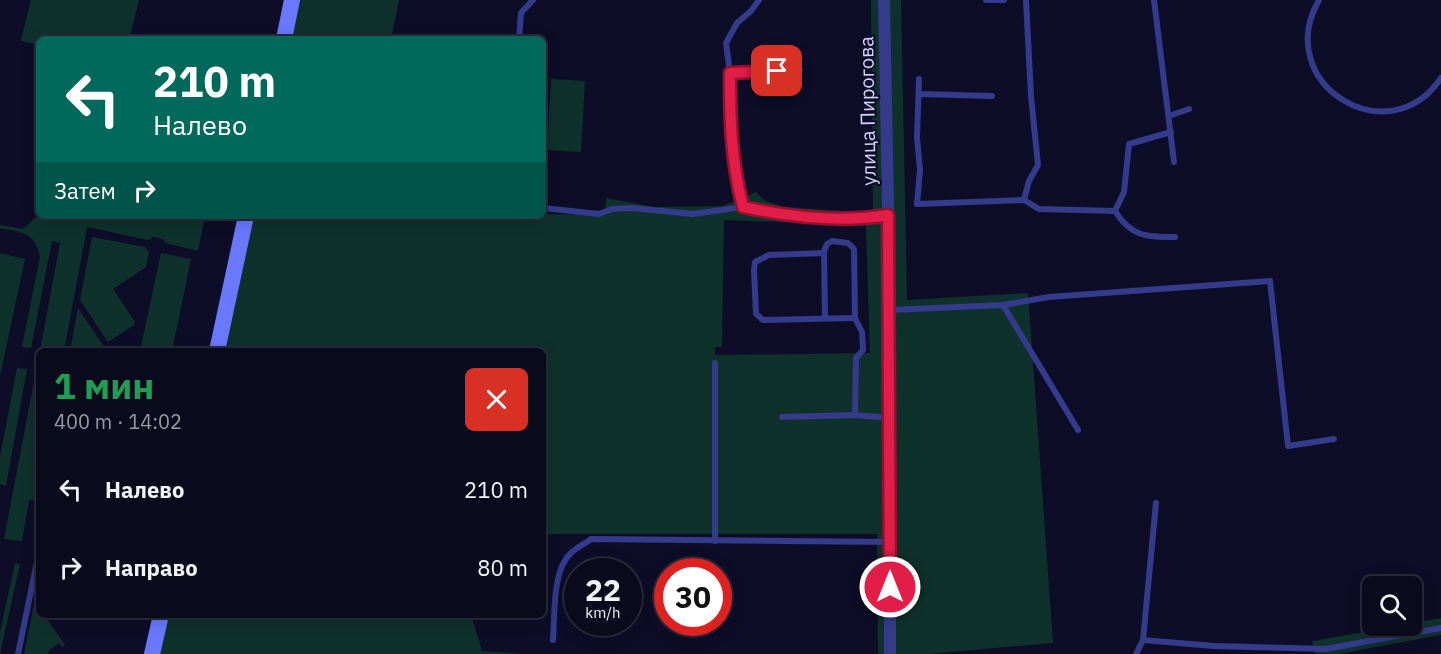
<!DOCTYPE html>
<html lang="ru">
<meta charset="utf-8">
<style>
:root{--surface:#0a0a1d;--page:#131326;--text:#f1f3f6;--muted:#999aa4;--line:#2a2b3b}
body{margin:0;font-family:"IBM Plex Sans",sans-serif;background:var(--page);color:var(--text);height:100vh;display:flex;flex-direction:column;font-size:22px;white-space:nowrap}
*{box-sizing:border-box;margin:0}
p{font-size:20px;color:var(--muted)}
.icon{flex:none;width:33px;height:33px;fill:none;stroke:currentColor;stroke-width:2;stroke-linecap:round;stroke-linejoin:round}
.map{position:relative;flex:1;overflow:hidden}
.sheet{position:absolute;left:36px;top:348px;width:510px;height:270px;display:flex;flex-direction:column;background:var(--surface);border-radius:9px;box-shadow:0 3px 15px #0003,0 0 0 2px var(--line)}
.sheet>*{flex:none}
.banner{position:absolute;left:36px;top:36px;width:510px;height:183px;border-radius:9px;box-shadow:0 3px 15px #0003,0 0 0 2px var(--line);background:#00695c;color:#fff;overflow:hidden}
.tools{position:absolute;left:1362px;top:576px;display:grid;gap:12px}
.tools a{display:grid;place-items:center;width:60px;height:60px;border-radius:9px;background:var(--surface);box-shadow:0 3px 15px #0003,0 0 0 2px var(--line);font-size:30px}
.speed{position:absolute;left:564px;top:558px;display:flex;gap:12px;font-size:30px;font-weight:700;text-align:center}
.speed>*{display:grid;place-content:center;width:78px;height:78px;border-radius:50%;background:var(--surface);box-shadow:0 3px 15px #0003,0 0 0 2px var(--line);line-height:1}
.speed small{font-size:15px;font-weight:400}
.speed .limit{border:9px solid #d22;background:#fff;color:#111}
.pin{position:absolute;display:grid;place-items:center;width:51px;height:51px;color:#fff;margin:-26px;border-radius:12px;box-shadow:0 3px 9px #0006}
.me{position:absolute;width:66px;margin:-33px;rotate:0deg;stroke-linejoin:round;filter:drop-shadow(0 0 4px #0008)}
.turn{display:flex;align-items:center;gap:21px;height:126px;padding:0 18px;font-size:27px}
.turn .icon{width:78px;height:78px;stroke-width:2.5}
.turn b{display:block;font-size:42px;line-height:51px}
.then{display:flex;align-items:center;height:57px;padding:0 18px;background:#0003;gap:12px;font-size:22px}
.round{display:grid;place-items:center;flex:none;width:63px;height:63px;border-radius:9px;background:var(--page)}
.overview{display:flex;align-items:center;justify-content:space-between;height:102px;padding:0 18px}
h1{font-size:36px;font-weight:700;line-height:45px;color:#1e9e55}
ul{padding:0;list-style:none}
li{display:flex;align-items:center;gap:18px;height:78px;padding:0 18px}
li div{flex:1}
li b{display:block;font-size:22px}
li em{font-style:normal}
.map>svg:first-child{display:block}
</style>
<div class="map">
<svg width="1441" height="654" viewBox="0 0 1441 654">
<rect width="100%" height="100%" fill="#0e0d27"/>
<g fill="#0f312c" fill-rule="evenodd">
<polygon points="31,0 139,0 129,39 39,39 39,45 21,41"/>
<polygon points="292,0 399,0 391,39 284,39"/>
<path d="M871,0H901L907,300L1028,293L1053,643L929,654H878L877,534H543V351H217L246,216H543V214L605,215L606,198L654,207L723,206L756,192L765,201L784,207L873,213ZM724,220L866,225L870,353L715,355V347H722Z"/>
<polygon points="551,79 585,81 581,152 547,150"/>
<path d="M39,214V216H205L198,251L166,243L163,239L153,237L148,240L87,227L64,351H40L60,243L52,241L31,348L22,347L40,257C36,233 21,232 0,228V225L23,229Z"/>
<polygon points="92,237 145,247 149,252 146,267 113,289 135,322 134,325 108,342 80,300"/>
<polygon points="0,253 25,259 0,376"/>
<polygon points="161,253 191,259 172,351 140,351"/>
<polygon points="78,308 107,351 70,351"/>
<polygon points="39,355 39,488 37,501 29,500 22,541 4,539"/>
<polygon points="17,368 27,369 6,486 0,484 0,457"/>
<polygon points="15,563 20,564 0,654 0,632"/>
<polygon points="39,579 39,615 52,615 47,619 65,645 62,647 59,643 48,651 49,654 24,654"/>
<polygon points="161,615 471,615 482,651 522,654 152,654"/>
<polygon points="1441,618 1441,635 1338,654 1315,654 1312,641 1399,626 1412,626 1412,623"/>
</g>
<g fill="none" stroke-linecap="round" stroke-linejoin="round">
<g stroke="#333b8a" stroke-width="6">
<polyline points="986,0 1004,0"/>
<polyline points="1154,0 1174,162"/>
<path d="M1319,0C1271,84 1389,156 1441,78"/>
<polyline points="519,39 521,13 533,0"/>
<polyline points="730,73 800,70"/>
<path d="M919,79L917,138L920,170L917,204L1024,200L1039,209L1115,211C1131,237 1147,237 1175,237"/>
<polyline points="919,94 992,96"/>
<polyline points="1169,116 1189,109"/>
<polyline points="1024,200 1029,181 1038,165 1031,96 1026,0"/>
<polyline points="743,207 735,176 730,136 730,73 726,43 737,23 751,11 759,0"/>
<polyline points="543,208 599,214 612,209 632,208 693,214 743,207 768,212 828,218 867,219 888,215"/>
<polyline points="1115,211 1124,192 1129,144 1171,132"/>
<polyline points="824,253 769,255 755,262 754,270 756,314 763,320 855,318"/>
<polyline points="1003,305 1078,430"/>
<polyline points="890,310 1003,305 1049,297 1270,281 1288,446 1334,439"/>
<polyline points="825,318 824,251 827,244 832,241 848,243 854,249 855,318 862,332 863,350 856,358 855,415"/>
<polyline points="715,363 715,541"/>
<polyline points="782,417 855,415 889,418"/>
<polyline points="1156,503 1143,640 1214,646 1325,649 1441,628"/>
<path d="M553,640C555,615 552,570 571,553C577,547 585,544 591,539L890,542"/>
<polyline points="18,654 39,552"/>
<polyline points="1136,654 1143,640"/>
</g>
<polyline stroke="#333b8a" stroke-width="12" points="884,0 890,310 890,654"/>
<g stroke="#6978ff" stroke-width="16">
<polyline points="284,39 292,0"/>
<polyline points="217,351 246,216"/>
<polyline points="152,654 161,615"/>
</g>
</g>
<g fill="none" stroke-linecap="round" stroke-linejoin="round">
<defs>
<path id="route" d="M777,71L730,73C730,120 731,161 743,207C790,217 841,223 888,215L890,587"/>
</defs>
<use href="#route" stroke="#92132f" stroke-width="15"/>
<use href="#route" stroke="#e11d48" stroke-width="10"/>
</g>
<g text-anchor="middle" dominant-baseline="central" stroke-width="4.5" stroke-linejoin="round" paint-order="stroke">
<g font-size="20" fill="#d2d3ff" stroke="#0e0d27">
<text transform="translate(867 111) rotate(-91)">улица Пирогова</text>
</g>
</g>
</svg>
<div class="tools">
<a><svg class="icon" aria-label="search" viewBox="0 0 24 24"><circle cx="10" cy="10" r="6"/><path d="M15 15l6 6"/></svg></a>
</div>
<div class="speed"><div>22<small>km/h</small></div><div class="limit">30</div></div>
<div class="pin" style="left:777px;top:71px;background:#d93025"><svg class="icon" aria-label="arrive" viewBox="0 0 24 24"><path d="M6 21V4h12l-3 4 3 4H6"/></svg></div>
<svg class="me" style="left:890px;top:587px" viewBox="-20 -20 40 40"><circle r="17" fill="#e11d48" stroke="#fff" stroke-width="3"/><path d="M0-11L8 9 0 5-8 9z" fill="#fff"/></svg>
<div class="banner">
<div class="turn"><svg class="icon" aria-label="left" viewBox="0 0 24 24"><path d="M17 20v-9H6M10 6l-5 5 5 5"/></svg><div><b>210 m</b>Налево</div></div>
<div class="then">Затем<svg class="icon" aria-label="right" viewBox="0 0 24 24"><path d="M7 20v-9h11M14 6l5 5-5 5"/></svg></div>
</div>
<section class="sheet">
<div class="overview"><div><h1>1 мин</h1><p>400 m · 14:02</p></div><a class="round" style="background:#d93025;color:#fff"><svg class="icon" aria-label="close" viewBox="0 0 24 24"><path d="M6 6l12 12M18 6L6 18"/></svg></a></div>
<ul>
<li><svg class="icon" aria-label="left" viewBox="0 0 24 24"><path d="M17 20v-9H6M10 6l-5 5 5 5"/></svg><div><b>Налево</b></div><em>210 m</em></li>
<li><svg class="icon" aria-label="right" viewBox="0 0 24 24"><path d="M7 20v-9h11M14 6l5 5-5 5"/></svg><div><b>Направо</b></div><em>80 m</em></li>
</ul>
</section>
</div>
